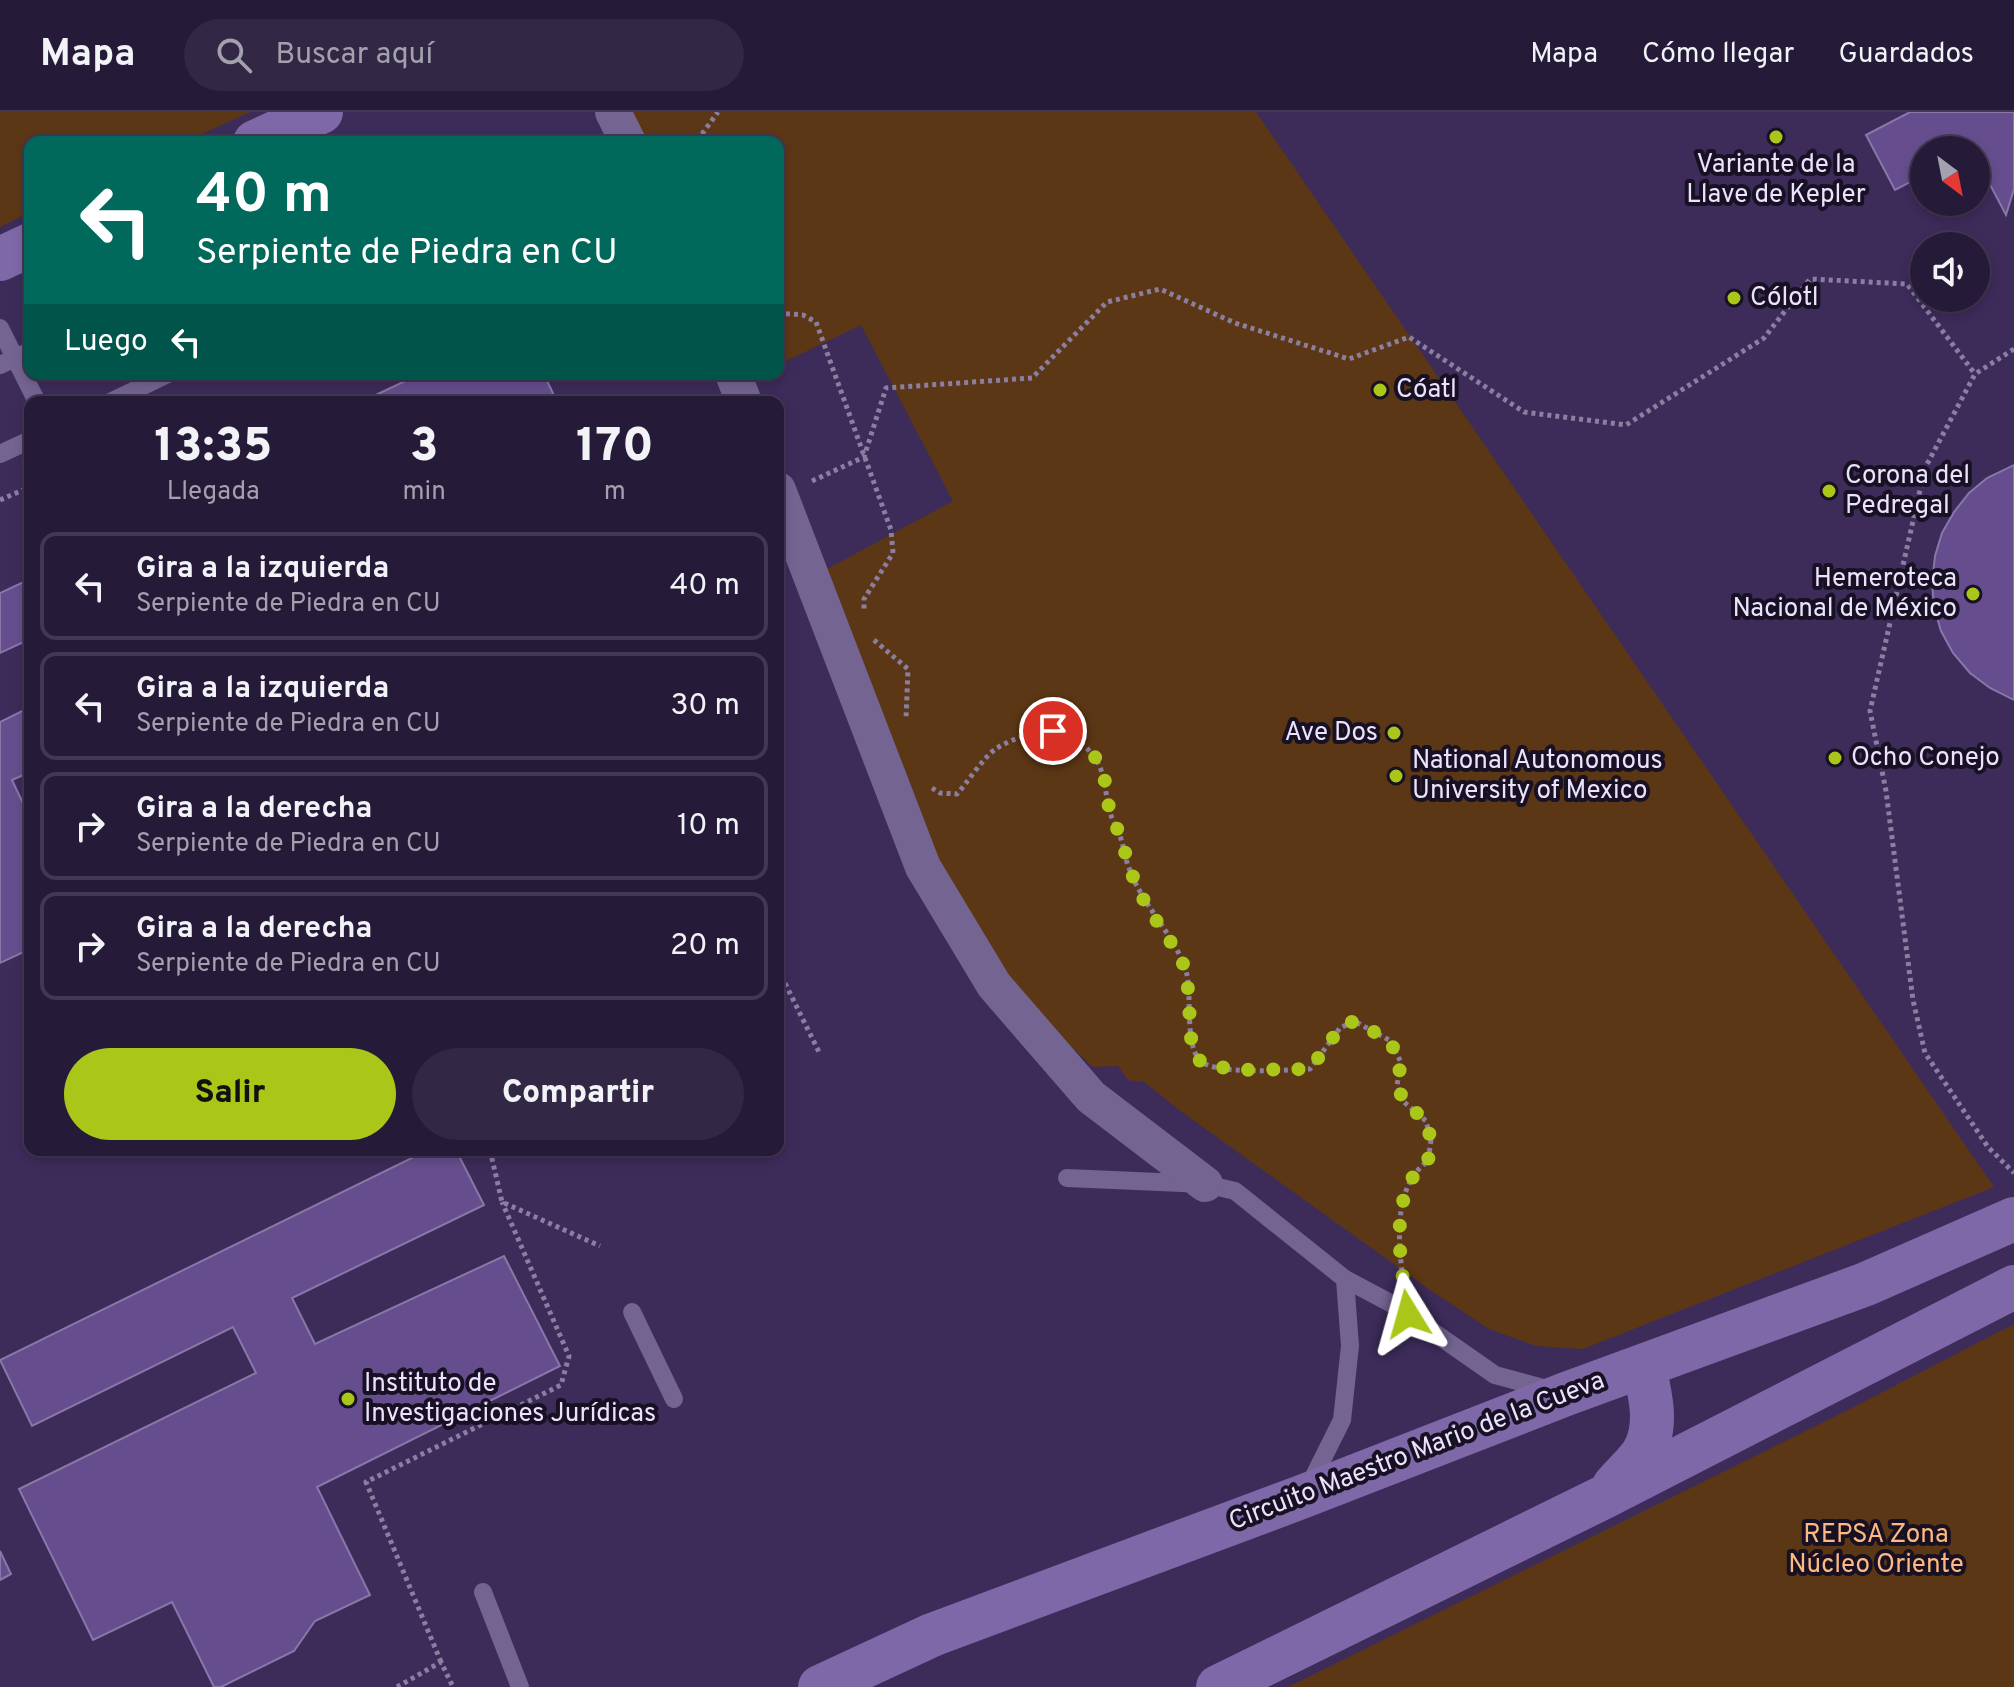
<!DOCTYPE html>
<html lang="es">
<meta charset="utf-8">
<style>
:root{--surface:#261a39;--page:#322744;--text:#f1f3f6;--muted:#a4a1ae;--line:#423853;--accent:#aac719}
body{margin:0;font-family:Overpass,sans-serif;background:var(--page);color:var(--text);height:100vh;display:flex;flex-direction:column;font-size:30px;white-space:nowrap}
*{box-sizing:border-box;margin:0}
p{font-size:26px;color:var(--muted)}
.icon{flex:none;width:44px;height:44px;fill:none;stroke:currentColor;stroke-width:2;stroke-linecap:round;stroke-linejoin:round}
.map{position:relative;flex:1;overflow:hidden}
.sheet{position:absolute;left:24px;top:284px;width:760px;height:760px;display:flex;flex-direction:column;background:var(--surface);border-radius:16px;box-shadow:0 4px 12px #0003,0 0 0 2px var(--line)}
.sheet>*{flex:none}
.banner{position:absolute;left:24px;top:24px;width:760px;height:244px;border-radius:16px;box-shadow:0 4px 12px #0003,0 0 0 2px var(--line);background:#00695c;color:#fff;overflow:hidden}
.needle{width:52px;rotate:148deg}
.fabs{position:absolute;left:1910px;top:24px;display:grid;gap:16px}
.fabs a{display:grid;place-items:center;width:80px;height:80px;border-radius:50%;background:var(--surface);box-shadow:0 4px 12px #0003,0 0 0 2px var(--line);font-size:40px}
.pin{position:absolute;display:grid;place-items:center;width:68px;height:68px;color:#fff;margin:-34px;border:4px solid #fff;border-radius:50%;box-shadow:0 2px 8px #0007}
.me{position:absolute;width:88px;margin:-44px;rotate:352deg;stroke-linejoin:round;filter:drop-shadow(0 0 6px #0008)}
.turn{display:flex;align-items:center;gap:28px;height:168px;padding:0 40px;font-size:36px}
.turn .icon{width:104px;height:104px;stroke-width:2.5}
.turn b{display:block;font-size:56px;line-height:68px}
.then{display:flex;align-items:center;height:76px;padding:0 40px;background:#0003;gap:16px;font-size:30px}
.eta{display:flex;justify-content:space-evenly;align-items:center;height:136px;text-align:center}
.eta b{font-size:48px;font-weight:800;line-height:56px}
.button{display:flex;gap:16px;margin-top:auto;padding:16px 40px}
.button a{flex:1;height:92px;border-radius:48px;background:var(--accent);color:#111;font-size:32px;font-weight:800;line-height:92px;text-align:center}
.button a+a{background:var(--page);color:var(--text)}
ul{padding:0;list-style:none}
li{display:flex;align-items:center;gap:24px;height:108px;margin:0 16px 12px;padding:0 24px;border:4px solid var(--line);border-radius:16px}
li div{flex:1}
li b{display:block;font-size:30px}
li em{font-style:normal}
header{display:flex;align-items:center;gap:48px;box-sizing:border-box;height:112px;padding:0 40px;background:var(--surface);border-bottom:2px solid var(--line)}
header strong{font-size:38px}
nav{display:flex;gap:44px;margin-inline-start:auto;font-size:28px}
.search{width:560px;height:72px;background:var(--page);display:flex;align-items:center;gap:20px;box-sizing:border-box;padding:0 28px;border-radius:44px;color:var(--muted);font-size:30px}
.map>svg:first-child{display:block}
</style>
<header>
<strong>Mapa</strong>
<div class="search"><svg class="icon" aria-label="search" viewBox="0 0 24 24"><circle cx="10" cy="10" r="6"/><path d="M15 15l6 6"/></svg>Buscar aquí</div>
<nav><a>Mapa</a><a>Cómo llegar</a><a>Guardados</a></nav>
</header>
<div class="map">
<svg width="2014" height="1575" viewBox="0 0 2014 1575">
<rect width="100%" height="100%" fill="#33234c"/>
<path fill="#3d2b5a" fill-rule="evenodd" d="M0,0H2014V1575H0ZM30,30H778V262H30ZM1924,38H1976V90H1924ZM1924,134H1976V186H1924ZM30,290H778V1038H30Z"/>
<g fill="#5c3715">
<polygon points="0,0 250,0 184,30 30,30 30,100 0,115"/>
<polygon points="624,0 1256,0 1994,1075 1583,1237 1536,1234 1489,1217 1430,1178 1179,998 1144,970 1128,968 1118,954 1093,955 1068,932 1056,930 927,751 816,463 953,389 861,213 778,253 778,30 638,30"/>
<polygon points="2014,1212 2014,1575 1288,1575 1842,1301"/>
</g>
<g fill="#664e8e" stroke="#8878a8" stroke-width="2">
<polygon points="1910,0 2014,0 2014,77 2006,103 1976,46 1976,38 1924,38 1924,63 1895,78 1866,23"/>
<polygon points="420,262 544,262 557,290 361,290"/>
<polygon points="2014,353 2014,588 1990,576 1970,561 1953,541 1941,519 1934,495 1932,470 1935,444 1942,421 1954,400 1969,381 1987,366"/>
<polygon points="30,467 30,527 0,541 0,481"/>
<polygon points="30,595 30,660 12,668 30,706 30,837 0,851 0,610"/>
<polygon points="428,1038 456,1038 484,1093 292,1186 315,1232 504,1144 560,1254 317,1375 370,1483 315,1509 294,1539 221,1575 214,1575 172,1490 93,1528 19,1377 256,1261 233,1215 32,1314 0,1248"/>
<polygon points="0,1439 11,1462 0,1468"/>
</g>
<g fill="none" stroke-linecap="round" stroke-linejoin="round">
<g stroke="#8a7ea1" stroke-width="5" stroke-dasharray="4 4" stroke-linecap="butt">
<polyline points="702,30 702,22 718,0"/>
<polyline points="778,201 803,203 816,210 891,418 893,441 864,487 864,499"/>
<polyline points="2014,237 1975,262 1925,356 1870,599 1886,679 1913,888 1925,941 1988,1035 2014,1061"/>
<polyline points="812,369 864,345 886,276 1032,266 1107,190 1160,177 1235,211 1349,247 1409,225 1524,300 1626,313 1764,226 1810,167 1907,172 1975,262"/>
<polyline points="0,388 30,375"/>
<polyline points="874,528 908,557 906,607"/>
<path d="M932,676L940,681L957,682C968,670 984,644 997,636C1028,617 1072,612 1095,646C1106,662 1105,681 1109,698C1112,708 1118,717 1121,727C1124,736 1125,747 1129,756C1142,794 1178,826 1187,863C1192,885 1184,937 1202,950C1219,963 1288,958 1310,957L1340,916L1354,909L1389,928L1401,950L1397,973L1404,990L1426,1009L1431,1028L1428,1049C1393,1074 1398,1129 1403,1167"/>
<polyline points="778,857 819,940"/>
<polyline points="490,1038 502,1090 600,1134"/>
<polyline points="441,1550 366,1370 561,1273 569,1244 502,1090"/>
<polyline points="397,1575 441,1550 453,1575"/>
</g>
<g stroke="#746492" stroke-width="18">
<polyline points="0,216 37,290"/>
<polyline points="0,253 30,239"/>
<polyline points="110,290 168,262"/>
<polyline points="0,342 30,328"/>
<polyline points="1067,1066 1205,1072 1235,1079 1345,1167 1396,1194 1495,1263 1554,1279"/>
<polyline points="632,1200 674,1287"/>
<polyline points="1308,1376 1342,1308 1350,1234 1345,1167"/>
<polyline points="483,1480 520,1575"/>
</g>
<g stroke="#746492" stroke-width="36">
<polyline points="613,0 628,30"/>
<polyline points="733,262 744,290"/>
<polyline points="778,378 923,755 994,873 1091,985 1205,1072"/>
</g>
<g stroke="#7f68a8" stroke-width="44">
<polyline points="255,30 321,0"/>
<polyline points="0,147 30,133"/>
<path d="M1614,1374C1623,1363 1635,1353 1643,1341C1659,1314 1650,1282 1644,1255"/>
<polyline points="820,1575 932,1523 1304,1384 1566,1282 1866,1172 2014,1107"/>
<polyline points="1218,1575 1604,1385 2014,1175"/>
</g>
</g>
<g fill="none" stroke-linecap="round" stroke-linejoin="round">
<path stroke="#aac719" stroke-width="14" stroke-dasharray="0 25.2" d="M1053,619L1075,628L1095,645L1107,674L1109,698L1122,728L1129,756L1146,793L1180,844L1187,862L1192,940L1203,952L1238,958L1310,957L1340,916L1354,909L1389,928L1401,950L1397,973L1404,990L1426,1009L1431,1028L1428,1049C1385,1080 1402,1157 1408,1202"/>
</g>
<g fill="#aac719" stroke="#181123" stroke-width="3">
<circle cx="1776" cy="25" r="8"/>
<circle cx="1734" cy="186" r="8"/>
<circle cx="1380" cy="278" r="8"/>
<circle cx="1829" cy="379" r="8"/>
<circle cx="1973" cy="482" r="8"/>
<circle cx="1394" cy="621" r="8"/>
<circle cx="1835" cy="646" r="8"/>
<circle cx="1396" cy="664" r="8"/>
<circle cx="348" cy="1287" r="8"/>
</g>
<g text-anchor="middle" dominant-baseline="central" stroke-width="8" stroke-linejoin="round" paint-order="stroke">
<g font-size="26" fill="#ebe3fe" stroke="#181123" text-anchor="start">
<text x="1776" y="53" text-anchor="middle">Variante de la<tspan x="1776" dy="30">Llave de Kepler</tspan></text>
<text x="1750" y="186">Cólotl</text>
<text x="1396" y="278">Cóatl</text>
<text x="1845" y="364">Corona del<tspan x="1845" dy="30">Pedregal</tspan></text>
<text x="1957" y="467" text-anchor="end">Hemeroteca<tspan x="1957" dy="30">Nacional de México</tspan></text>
<text x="1378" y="621" text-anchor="end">Ave Dos</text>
<text x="1851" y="646">Ocho Conejo</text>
<text x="1412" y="649">National Autonomous<tspan x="1412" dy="30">University of Mexico</tspan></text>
<text x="364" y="1272">Instituto de<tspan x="364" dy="30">Investigaciones Jurídicas</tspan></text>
</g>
<g font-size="26" fill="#ebe3fe" stroke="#181123">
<text transform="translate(1417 1340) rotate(-21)">Circuito Maestro Mario de la Cueva</text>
</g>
<g font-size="26" fill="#fdb981" stroke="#181123">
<text x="1876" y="1423">REPSA Zona<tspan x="1876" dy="30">Núcleo Oriente</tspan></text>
</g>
</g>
</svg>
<div class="fabs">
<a><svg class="needle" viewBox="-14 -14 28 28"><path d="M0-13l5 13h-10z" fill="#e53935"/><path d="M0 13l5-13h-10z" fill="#a4a1ae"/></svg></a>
<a><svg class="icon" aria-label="sound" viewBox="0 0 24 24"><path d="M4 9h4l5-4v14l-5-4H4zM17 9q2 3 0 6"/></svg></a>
</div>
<div class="pin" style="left:1053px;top:619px;background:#d93025"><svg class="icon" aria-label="arrive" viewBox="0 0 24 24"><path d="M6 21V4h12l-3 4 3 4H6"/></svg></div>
<svg class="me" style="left:1408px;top:1202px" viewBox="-20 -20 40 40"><path d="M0-17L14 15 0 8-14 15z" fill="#aac719" stroke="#fff" stroke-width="4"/></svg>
<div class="banner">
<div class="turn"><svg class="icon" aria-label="left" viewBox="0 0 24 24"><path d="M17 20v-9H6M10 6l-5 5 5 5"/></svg><div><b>40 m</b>Serpiente de Piedra en CU</div></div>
<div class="then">Luego<svg class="icon" aria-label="left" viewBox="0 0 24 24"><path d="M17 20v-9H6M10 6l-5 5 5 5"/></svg></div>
</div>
<section class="sheet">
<div class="eta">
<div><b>13:35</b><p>Llegada</p></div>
<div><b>3</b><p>min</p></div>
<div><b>170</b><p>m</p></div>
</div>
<ul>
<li><svg class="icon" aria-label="left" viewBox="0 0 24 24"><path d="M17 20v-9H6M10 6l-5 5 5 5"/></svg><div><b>Gira a la izquierda</b><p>Serpiente de Piedra en CU</p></div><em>40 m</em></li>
<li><svg class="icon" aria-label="left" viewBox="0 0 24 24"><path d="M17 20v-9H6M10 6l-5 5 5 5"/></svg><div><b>Gira a la izquierda</b><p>Serpiente de Piedra en CU</p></div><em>30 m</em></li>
<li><svg class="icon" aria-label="right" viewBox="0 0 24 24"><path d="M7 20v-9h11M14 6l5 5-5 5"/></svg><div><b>Gira a la derecha</b><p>Serpiente de Piedra en CU</p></div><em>10 m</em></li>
<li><svg class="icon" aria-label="right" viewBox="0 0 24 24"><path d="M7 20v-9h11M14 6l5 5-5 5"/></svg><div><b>Gira a la derecha</b><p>Serpiente de Piedra en CU</p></div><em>20 m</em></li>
</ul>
<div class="button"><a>Salir</a><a>Compartir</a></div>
</section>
</div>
